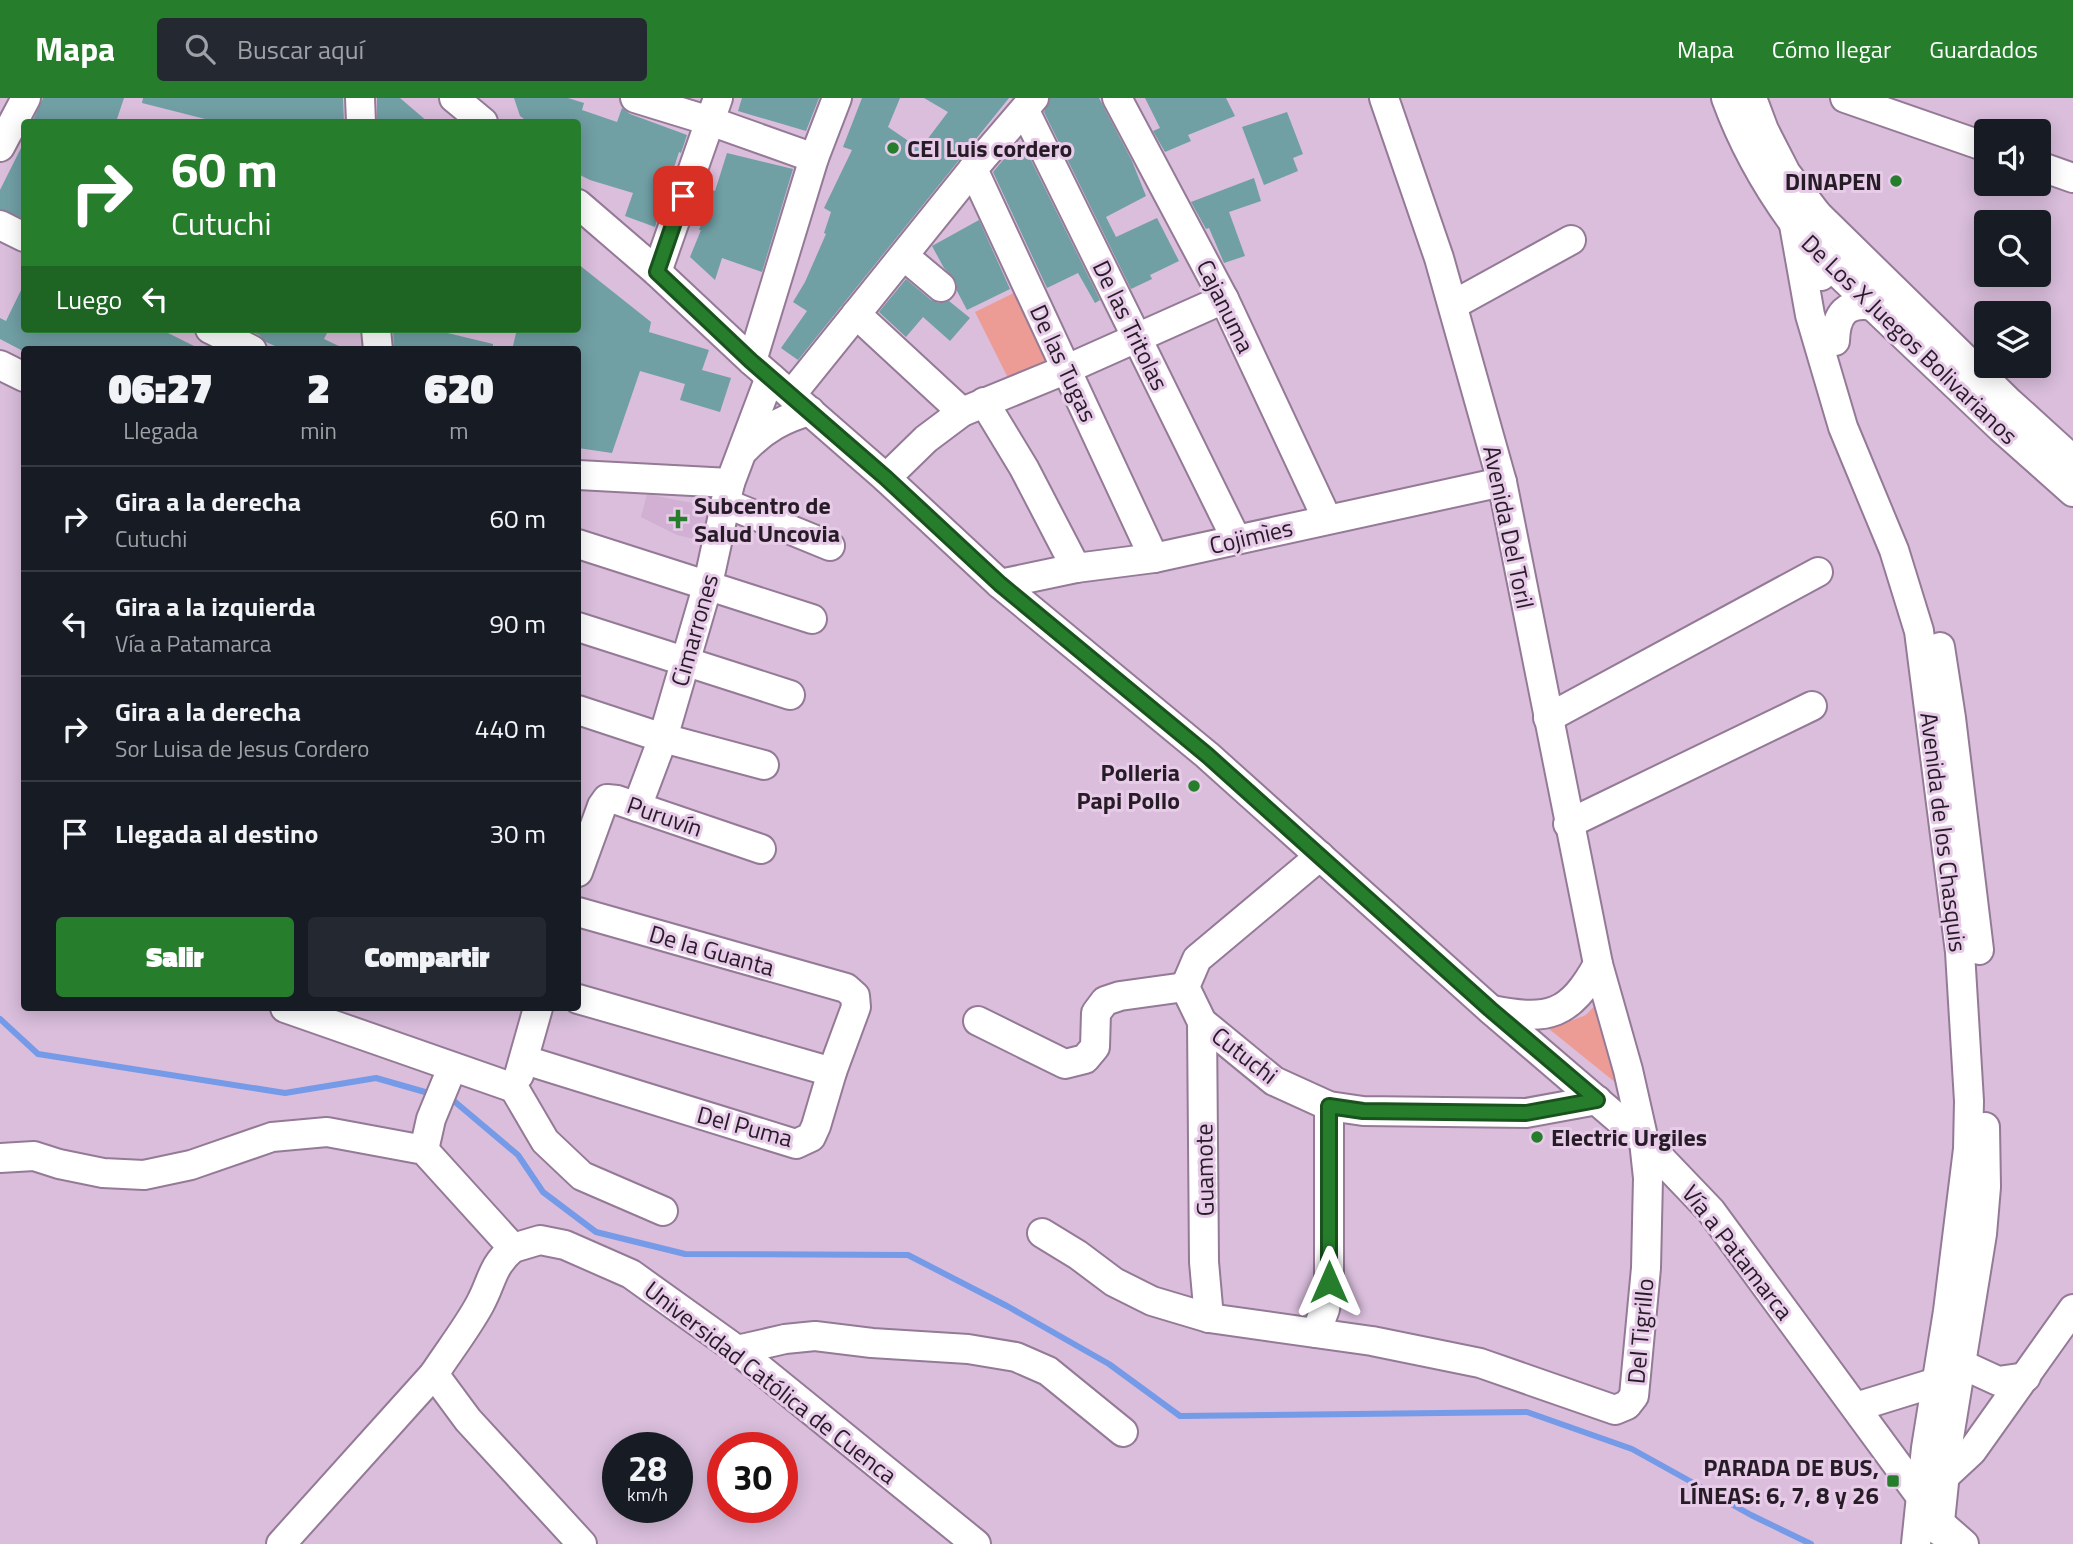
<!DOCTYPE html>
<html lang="es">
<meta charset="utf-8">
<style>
:root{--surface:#171b24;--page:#242831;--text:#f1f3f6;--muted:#9ea1a6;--line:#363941;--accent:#267e2c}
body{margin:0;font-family:"Titillium Web",sans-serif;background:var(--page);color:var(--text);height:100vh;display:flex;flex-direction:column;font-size:26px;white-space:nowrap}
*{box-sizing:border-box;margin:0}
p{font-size:23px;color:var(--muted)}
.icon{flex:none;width:38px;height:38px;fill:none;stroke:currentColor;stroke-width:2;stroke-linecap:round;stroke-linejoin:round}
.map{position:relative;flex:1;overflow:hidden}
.details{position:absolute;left:21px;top:248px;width:560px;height:665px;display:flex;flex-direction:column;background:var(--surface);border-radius:7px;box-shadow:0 4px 18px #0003}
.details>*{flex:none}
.top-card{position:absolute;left:21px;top:21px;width:560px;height:214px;border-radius:7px;box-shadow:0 4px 18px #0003;background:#267e2c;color:#fff;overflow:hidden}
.tools{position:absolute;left:1974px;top:21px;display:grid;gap:14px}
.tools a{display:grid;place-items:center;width:77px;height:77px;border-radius:7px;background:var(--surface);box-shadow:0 4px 18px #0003;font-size:35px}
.speed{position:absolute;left:602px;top:1334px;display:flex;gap:14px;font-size:35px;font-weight:700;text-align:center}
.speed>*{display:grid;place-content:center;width:91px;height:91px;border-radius:50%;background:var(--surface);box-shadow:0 4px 18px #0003;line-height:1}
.speed small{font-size:18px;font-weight:400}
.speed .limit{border:10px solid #d22;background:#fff;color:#111}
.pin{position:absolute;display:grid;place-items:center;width:60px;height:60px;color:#fff;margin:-30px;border-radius:14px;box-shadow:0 4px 10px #0006}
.me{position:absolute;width:77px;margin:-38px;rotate:0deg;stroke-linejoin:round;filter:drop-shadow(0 0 5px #0008)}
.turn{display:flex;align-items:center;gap:24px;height:147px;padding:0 35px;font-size:32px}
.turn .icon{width:91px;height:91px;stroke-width:2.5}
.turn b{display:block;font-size:49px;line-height:60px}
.then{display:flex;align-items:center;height:66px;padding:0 35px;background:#0003;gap:14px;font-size:26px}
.eta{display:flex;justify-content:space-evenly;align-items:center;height:119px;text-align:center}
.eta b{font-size:42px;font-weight:800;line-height:49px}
.cta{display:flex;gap:14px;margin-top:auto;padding:14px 35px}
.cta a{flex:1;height:80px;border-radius:7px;background:var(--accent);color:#fff;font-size:28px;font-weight:800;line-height:80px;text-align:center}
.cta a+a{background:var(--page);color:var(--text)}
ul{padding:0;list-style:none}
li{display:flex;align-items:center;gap:21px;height:105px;padding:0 35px;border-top:2px solid var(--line)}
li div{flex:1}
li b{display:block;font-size:26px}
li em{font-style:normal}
header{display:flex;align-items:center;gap:42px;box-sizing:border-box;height:98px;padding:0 35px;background:var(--accent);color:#fff}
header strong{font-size:33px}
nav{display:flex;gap:38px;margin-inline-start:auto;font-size:24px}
.search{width:490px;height:63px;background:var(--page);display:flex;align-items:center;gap:18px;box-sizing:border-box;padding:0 24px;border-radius:7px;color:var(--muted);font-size:26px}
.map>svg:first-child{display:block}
</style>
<header>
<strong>Mapa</strong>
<div class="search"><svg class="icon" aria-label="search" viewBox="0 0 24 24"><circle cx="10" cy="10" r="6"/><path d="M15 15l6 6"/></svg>Buscar aquí</div>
<nav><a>Mapa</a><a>Cómo llegar</a><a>Guardados</a></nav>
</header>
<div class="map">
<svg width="2073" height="1446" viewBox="0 0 2073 1446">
<rect width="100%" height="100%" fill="#dabedc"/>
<polygon fill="#d1b0d3" points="647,396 707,408 710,411 707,444 677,437 641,419"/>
<g fill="#ed9c95">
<polygon points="1022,191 1059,265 1012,288 975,214"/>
<polygon points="1602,900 1631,997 1549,931 1586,917"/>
</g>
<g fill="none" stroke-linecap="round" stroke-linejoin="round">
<g stroke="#759ae7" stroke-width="6">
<polyline points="0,921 38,956 285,995 376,980 432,996"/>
<polyline points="446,1000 454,1003 518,1057 543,1094 596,1134 685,1156 908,1157 1007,1208 1109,1266 1180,1318 1527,1314 1632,1351 1751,1417 1811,1446"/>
</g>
</g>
<g fill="#709fa4">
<polygon points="43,0 124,0 116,24 32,24"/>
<polygon points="143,0 343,0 344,24 217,24 142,5"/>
<polygon points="377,0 400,0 428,24 377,24"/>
<polygon points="514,0 568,0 584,5 582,12 617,24 622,10 630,16 687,37 681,55 679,54 655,129 625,118 633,95 590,82 578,76 578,24 528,24 520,18"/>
<polygon points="742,0 819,0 806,33 738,13"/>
<polygon points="862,0 900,0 888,29 920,51 948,14 924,0 1009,0 798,262 781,250 807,213 793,204 805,184 826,136 824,135 831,114 824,110 852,52 843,49"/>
<polygon points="1050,0 1099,0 1132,63 1146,98 1106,119 1116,139 1157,120 1179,163 1150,177 1152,181 1131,191 1044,14"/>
<polygon points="1145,0 1226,0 1235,18 1188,37 1191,43 1165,54 1153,33 1160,30"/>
<polygon points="1287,14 1303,56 1293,60 1298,73 1264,87 1242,29"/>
<polygon points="24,44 24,121 0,111 0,92"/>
<polygon points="1022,44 1100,202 1095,205 1078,175 1047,190 993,74 1015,48"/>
<polygon points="727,55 793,71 762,174 722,160 715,182 690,159 701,132 699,132 706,112 703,111 710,91 715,93"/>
<polygon points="1254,80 1261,103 1229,114 1245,158 1224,165 1209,130 1206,131 1191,104"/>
<polygon points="979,122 1010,191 967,212 957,193 956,183 944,170 932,148"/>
<polygon points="578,166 651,224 649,234 709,252 702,272 731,280 720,314 680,302 685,286 640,273 612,355 578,350 578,252 512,252 517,231 578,231"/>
<polygon points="906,181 931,202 939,205 949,203 970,220 950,243 923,219 906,239 879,214"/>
<polygon points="24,186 24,231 160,231 202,252 21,252 0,241 0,220 6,223"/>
<polygon points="247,231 329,231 324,241 347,252 284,252 266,244 259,237"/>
<polygon points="393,231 431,231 493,246 493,252 394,252"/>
</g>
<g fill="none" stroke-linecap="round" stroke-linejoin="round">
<defs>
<g id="minor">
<polyline points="360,0 361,24"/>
<polyline points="454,0 483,24"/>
<polyline points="635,0 710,23 814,60"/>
<polyline points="1117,0 1224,201 1327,421"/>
<path d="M1726,0C1746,55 1779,109 1816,154L2001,330L2073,394"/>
<polyline points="1752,0 1764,32 1786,75 1817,116 2007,302 2073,362"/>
<polyline points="1845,0 1986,49"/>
<polyline points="1025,13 1236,441"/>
<polyline points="0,49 26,0"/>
<polyline points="2039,68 2073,80"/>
<polyline points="973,71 1154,460"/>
<polyline points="1794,86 1794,127 1810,217 1843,329 1894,452 1919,533 1960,854 1969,1003 1968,1051 1948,1213 1926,1350 1916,1446"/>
<polyline points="578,106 657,174 752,263 886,380 1000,486 1207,657 1490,911 1644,1043 1711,1113 1940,1425 1964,1446"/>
<polyline points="1817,116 1816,154 1821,178"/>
<polyline points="0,127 24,139"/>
<polyline points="904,158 941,189"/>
<polyline points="657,174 718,0"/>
<polyline points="1453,207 1571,142"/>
<polyline points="856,216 962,314"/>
<polyline points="210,231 252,252"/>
<polyline points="376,231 378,252"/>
<path d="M1835,243C1836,216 1846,203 1874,208"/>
<polyline points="752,263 814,60 837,0"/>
<polyline points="0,267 24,279"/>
<polyline points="791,297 973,71 1034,0"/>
<polyline points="984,304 1024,370 1076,470"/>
<path d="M745,351C764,331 784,320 810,313"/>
<polyline points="578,377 730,385"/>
<polyline points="886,380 926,341 962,314 1067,271 1224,201"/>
<polyline points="725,405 830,448"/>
<polyline points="578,446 812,521"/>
<polyline points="1000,486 1076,470 1154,460 1502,384"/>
<polyline points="578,529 790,597"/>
<polyline points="1940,549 1951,620 1979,852"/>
<polyline points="578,612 663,640 764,667"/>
<polyline points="1548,620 1818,474"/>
<polyline points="637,709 663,640 708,486 730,385 770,279"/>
<polyline points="1568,726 1812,608"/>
<polyline points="1320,758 1197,861 1185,889 1202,924 1274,983 1329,1008 1363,1013 1526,1015 1597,1002"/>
<polyline points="578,774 602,708 607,701 617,702 761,751"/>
<polyline points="578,901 832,974"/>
<polyline points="285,910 514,990"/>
<path d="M1492,912C1548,923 1570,918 1598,866"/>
<polyline points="978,923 1065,966 1085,961 1095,949 1096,915 1105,903 1120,898 1185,889"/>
<polyline points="1202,924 1204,1164 1209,1220"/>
<polyline points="525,962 796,1046 811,1039 816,1028 832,974 856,909 855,898 846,890 578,814"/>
<polyline points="519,977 538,910"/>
<polyline points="514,990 545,1043 582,1078 663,1113"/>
<polyline points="424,1052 431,1021 452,970"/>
<path d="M0,1060L34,1058L59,1066L103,1075L144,1077L191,1067L272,1039L327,1034L424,1052L513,1150C491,1169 493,1182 480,1206C467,1230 449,1253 434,1276L468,1322L582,1446"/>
<polyline points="1042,1135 1078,1157 1114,1184 1152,1203 1209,1220 1372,1243 1480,1265 1615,1312 1627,1307 1634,1298 1646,1170 1648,1080 1644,1043 1628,972 1598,866 1502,384 1439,160 1384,0"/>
<polyline points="513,1150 540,1142 565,1147 631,1176 737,1252 976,1446"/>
<polyline points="1316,1235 1325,1211 1329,1184 1329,1008"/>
<polyline points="737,1252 785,1241 815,1238 872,1245 968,1251 1016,1259 1048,1273 1123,1334"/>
<polyline points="1961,1266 1998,1283 2026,1279"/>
<polyline points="1856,1309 1937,1284"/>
<polyline points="1936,1379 1944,1379 1972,1353 2073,1211"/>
<polyline points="1939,1433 1948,1346 1982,1136 1986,1089 1985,1029"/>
<polyline points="281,1446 434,1276"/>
</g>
</defs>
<use href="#minor" stroke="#947a96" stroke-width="32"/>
<use href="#minor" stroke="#fff" stroke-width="28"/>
</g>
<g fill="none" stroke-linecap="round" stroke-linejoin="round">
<defs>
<polyline id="route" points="683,98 657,174 751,263 886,380 1000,486 1207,657 1490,911 1597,1002 1526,1015 1363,1013 1329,1008 1329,1184"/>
</defs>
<use href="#route" stroke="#19521d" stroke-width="18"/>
<use href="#route" stroke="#267e2c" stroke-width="12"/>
</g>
<g fill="#267e2c" stroke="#e7cbe9" stroke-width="2.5">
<circle cx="893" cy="50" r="7"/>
<circle cx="1896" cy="83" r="7"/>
<path d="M674.5 410.5h7v7h7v7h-7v7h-7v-7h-7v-7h7z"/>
<circle cx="1194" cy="688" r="7"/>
<circle cx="1537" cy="1039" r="7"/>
<rect x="1886" y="1376" width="14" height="14" rx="3.5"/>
</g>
<g text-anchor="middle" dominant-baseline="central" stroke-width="6" stroke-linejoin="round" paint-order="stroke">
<g font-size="24" font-weight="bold" fill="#261c26" stroke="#e7cbe9" text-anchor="start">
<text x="907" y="50">CEI Luis cordero</text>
<text x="1882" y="83" text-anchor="end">DINAPEN</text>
<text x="694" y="407">Subcentro de<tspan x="694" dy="28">Salud Uncovia</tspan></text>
<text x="1180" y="674" text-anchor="end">Polleria<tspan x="1180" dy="28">Papi Pollo</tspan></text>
<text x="1551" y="1039">Electric Urgiles</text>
<text x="1879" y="1369" text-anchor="end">PARADA DE BUS,<tspan x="1879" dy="28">LÍNEAS: 6, 7, 8 y 26</tspan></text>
</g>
<g font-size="24" fill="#261c26" stroke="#e7cbe9">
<text transform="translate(1226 208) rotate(64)">Cajanuma</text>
<text transform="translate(1131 227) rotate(64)">De las Tritolas</text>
<text transform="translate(1910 241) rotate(44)">De Los X Juegos Bolivarianos</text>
<text transform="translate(1064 265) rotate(65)">De las Tugas</text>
<text transform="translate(1509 429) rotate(78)">Avenida Del Toril</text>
<text transform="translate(1251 438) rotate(-13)">Cojimìes</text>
<text transform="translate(694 532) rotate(-74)">Cimarrones</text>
<text transform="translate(665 718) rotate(19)">Puruvín</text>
<text transform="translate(1944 734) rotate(83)">Avenida de los Chasquis</text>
<text transform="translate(712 852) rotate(16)">De la Guanta</text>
<text transform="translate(1245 957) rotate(38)">Cutuchi</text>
<text transform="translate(745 1028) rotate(15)">Del Puma</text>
<text transform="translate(1204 1072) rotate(-91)">Guamote</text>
<text transform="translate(1738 1154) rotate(52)">Vía a Patamarca</text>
<text transform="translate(1640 1233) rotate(-85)">Del Tigrillo</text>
<text transform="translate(771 1284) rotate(38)">Universidad Católica de Cuenca</text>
</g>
</g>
</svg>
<div class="tools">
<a><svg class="icon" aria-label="sound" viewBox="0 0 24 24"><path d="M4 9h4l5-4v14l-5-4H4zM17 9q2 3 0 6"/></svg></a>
<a><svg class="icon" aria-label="search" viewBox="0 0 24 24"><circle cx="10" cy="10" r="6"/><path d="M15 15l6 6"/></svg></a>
<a><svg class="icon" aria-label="layers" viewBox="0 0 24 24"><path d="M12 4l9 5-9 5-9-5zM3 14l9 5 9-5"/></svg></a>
</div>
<div class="speed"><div>28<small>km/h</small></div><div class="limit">30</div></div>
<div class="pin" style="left:683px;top:98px;background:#d93025"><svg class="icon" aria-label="arrive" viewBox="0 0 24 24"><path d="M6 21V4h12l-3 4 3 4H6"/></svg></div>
<svg class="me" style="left:1329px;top:1184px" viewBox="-20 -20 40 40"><path d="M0-17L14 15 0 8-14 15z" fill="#267e2c" stroke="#fff" stroke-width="4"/></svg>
<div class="top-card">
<div class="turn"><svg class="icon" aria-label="right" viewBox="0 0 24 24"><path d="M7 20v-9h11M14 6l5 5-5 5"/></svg><div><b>60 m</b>Cutuchi</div></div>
<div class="then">Luego<svg class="icon" aria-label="left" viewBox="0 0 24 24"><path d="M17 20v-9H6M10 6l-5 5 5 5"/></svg></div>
</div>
<section class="details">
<div class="eta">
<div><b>06:27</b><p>Llegada</p></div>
<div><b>2</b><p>min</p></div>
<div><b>620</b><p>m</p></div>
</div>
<ul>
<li><svg class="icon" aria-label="right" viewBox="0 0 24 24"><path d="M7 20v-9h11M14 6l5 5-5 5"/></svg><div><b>Gira a la derecha</b><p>Cutuchi</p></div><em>60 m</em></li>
<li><svg class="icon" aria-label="left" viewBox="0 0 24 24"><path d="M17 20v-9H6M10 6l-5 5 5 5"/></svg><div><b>Gira a la izquierda</b><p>Vía a Patamarca</p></div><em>90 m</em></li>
<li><svg class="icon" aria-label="right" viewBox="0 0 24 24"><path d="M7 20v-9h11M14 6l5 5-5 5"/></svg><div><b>Gira a la derecha</b><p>Sor Luisa de Jesus Cordero</p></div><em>440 m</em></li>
<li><svg class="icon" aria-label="arrive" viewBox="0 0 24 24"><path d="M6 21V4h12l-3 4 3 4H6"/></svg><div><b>Llegada al destino</b></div><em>30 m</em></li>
</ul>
<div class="cta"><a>Salir</a><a>Compartir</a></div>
</section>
</div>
